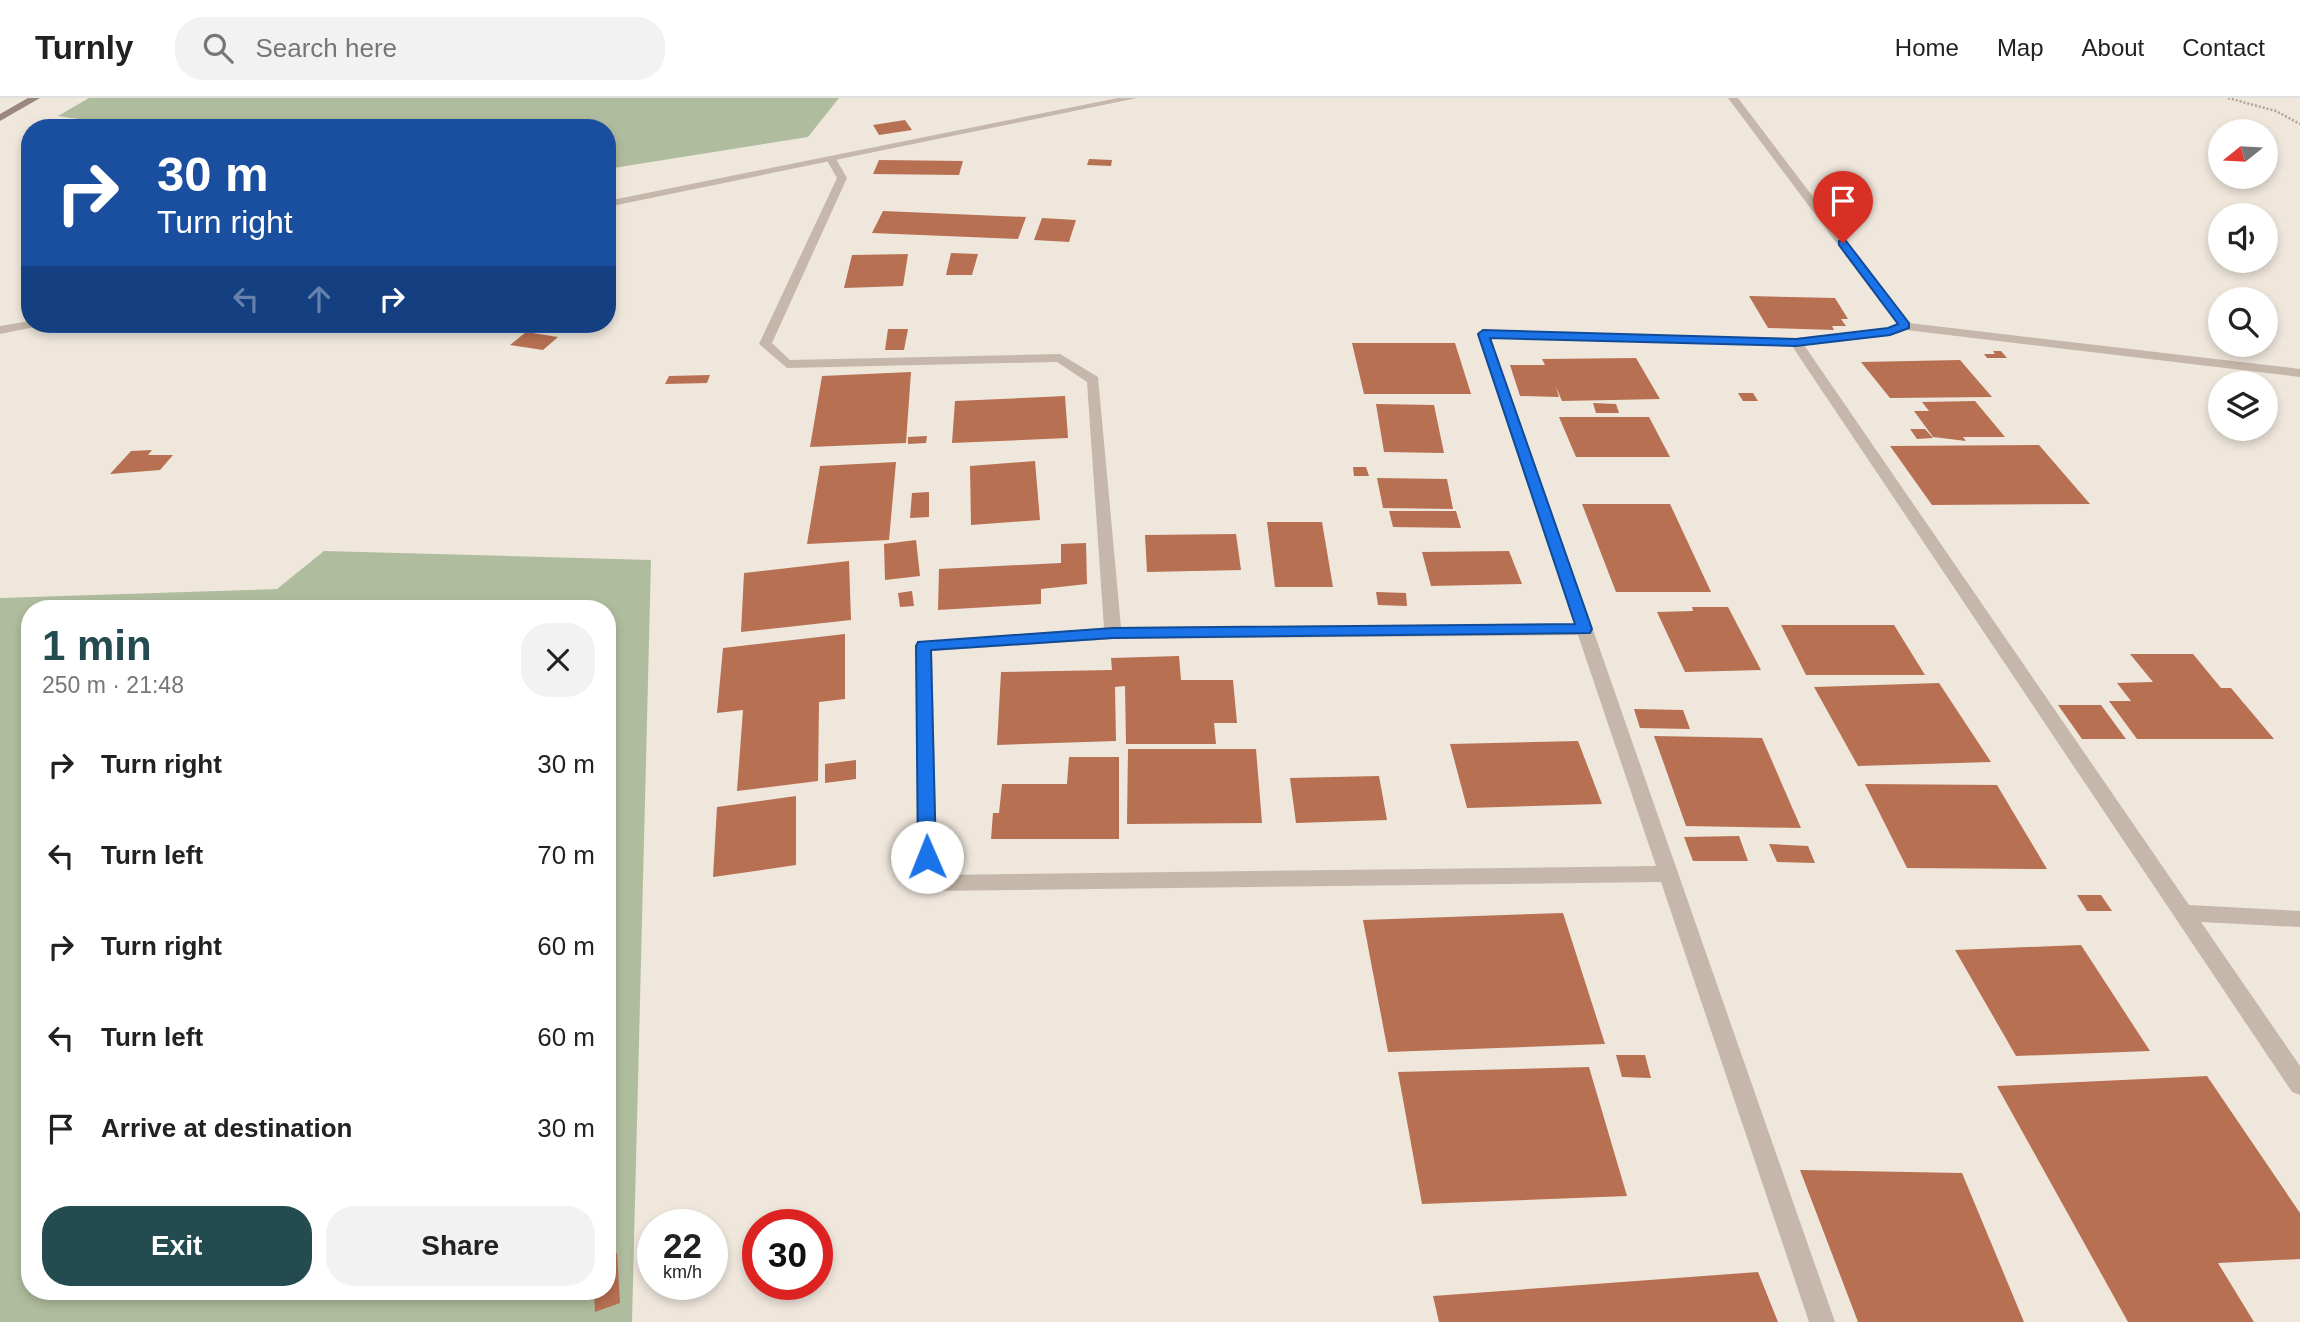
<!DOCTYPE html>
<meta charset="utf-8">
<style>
:root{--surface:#fff;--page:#f2f2f2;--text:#222;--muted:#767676;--line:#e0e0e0;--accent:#234b50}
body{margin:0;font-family:Arial,sans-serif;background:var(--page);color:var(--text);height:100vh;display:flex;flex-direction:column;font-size:26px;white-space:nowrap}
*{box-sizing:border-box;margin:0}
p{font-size:23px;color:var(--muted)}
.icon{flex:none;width:38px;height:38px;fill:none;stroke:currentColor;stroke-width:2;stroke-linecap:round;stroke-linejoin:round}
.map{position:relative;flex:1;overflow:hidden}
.drawer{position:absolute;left:21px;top:502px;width:595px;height:700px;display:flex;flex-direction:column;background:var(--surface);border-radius:28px;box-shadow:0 4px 10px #0003}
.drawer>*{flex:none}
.banner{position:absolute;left:21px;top:21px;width:595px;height:214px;border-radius:28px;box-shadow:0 4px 10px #0003;background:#1a4fa0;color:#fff;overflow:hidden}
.needle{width:46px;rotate:252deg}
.fabs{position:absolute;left:2208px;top:21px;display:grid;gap:14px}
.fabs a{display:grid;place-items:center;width:70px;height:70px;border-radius:50%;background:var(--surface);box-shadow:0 4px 10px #0003;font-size:35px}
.speed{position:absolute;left:637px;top:1111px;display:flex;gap:14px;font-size:35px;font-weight:700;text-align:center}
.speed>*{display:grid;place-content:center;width:91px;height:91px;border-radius:50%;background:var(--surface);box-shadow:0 4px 10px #0003;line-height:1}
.speed small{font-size:18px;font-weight:400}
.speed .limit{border:10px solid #d22;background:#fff;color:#111}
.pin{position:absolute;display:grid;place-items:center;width:60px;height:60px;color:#fff;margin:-72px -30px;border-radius:50% 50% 50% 0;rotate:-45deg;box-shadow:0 0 7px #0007}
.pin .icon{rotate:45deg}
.me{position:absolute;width:77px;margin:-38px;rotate:359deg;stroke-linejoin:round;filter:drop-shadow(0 0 5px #0008)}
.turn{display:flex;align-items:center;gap:24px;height:147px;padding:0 21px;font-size:32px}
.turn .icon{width:91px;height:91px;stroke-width:2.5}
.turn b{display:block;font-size:49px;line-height:60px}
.lanes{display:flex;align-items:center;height:66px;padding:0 21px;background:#0003;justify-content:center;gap:35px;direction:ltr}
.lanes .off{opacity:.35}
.round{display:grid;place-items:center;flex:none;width:74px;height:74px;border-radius:28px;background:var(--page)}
.overview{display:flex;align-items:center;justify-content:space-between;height:119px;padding:0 21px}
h1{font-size:42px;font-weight:800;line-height:52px;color:var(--accent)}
.button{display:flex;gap:14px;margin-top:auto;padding:14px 21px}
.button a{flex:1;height:80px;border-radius:28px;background:var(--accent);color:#fff;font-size:28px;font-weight:800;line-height:80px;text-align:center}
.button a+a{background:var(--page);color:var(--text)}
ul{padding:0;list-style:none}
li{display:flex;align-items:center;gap:21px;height:91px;padding:0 21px}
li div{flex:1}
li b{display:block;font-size:26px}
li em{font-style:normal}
header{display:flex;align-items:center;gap:42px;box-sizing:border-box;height:98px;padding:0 35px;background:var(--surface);border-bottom:2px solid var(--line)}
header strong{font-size:33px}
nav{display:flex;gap:38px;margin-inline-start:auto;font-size:24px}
.search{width:490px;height:63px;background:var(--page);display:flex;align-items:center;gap:18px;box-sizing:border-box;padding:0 24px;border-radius:28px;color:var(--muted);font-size:26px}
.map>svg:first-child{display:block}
</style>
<header>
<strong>Turnly</strong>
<div class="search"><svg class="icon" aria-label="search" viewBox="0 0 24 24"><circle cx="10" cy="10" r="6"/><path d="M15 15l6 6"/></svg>Search here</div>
<nav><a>Home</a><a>Map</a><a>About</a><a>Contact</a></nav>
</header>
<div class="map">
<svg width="2300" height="1224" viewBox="0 0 2300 1224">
<rect width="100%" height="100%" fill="#efe7dc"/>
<g fill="#b0bc9e" fill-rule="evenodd">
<polygon points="89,0 839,0 808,39 607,71 607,30 140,30 58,18"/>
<path d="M324,453L651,462L632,1224H0V500L277,491ZM30,511H607V1194H30Z"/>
</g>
<g fill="#b77052">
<polygon points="905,22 912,32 879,37 873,27"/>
<polygon points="1089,61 1112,62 1111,68 1087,67"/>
<polygon points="879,62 963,63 959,77 873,76"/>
<polygon points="883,113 1026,119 1018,141 872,135"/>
<polygon points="1042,120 1076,122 1069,144 1034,142"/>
<polygon points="951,155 978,156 972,177 946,177"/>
<polygon points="908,156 903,188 844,190 852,157"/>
<polygon points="1749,198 1835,200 1848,221 1841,221 1846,228 1832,228 1834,232 1768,230"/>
<polygon points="888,231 908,231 904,252 885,252"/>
<polygon points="526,234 558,239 543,252 510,247"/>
<polygon points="1352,245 1455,245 1471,296 1364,296"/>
<polygon points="1993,253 2001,253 2007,260 1987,260 1984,256 1995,256"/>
<polygon points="1636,260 1660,301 1562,303 1556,289 1559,299 1520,298 1510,267 1545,267 1542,261"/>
<polygon points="1960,262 1992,299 1890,300 1861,264"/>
<polygon points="911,274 906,345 810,349 822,278"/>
<polygon points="710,277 707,285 665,286 669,278"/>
<polygon points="1738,295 1753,295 1758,303 1743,303"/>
<polygon points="1065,298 1068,340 952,345 955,303"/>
<polygon points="1975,303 2005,339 1963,339 1966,343 1933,339 1914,313 1929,313 1922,304"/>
<polygon points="1593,305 1616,306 1619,315 1596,315"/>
<polygon points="1376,306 1434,307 1444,355 1384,354"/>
<polygon points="1559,319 1649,319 1670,359 1576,359"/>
<polygon points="1910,331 1925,331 1933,340 1917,341"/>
<polygon points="927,338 926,345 908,346 908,339"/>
<polygon points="2039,347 2090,406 1932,407 1890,348"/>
<polygon points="152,352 148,357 173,357 160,372 110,376 131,353"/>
<polygon points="1035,363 1040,422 971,427 970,368"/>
<polygon points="896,364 889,442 807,446 820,368"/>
<polygon points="1353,369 1366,369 1369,378 1354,378"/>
<polygon points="1377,380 1447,381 1453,411 1383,410"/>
<polygon points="929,394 929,419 910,420 912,395"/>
<polygon points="1582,406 1670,406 1711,494 1616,494"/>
<polygon points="1389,413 1456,413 1461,430 1393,429"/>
<polygon points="1267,424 1322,424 1333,489 1275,489"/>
<polygon points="1236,436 1241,472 1147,474 1145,437"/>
<polygon points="916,442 920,478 885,482 884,446"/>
<polygon points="1086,445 1087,486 1041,491 1041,506 938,512 939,471 1061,465 1061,446"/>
<polygon points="1509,453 1522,486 1431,488 1422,454"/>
<polygon points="849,463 851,522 741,534 744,475"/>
<polygon points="912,493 914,508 900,509 898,495"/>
<polygon points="1376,494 1406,495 1407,508 1378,507"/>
<polygon points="1692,509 1728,509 1761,572 1685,574 1657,514 1693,513"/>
<polygon points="1781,527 1894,527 1925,577 1806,577"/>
<polygon points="845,536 845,601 819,604 818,683 737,693 743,612 717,615 723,550"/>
<polygon points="2130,556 2193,556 2221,590 2231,590 2274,641 2137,641 2109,603 2131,603 2117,585 2153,584"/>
<polygon points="1179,558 1181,582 1233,582 1237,625 1214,625 1216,646 1126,646 1125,588 1115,589 1116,643 997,647 1001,574 1112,572 1111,560"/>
<polygon points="1939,585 1991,664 1858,668 1814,589"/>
<polygon points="2058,607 2101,607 2126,641 2082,641"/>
<polygon points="1634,611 1683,612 1690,631 1640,630"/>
<polygon points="1654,638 1762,640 1801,730 1686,728"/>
<polygon points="1578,643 1602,706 1467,710 1450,646"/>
<polygon points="1128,651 1256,651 1262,725 1127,726"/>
<polygon points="1069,659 1119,659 1119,741 991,741 993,715 999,715 1002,686 1067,686"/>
<polygon points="856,662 856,681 825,685 825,666"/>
<polygon points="1379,678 1387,722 1296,725 1290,680"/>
<polygon points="1865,686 1997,687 2047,771 1907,770"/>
<polygon points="796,698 796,767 713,779 717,709"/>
<polygon points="1739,738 1748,763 1693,763 1684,739"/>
<polygon points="1769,746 1808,748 1815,765 1777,764"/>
<polygon points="2077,797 2101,797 2112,813 2087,813"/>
<polygon points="1563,815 1605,946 1388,954 1363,822"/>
<polygon points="2081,847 2150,953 2016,958 1955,852"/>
<polygon points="1616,957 1645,957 1651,980 1622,979"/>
<polygon points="1589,969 1627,1098 1422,1106 1398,974"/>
<polygon points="2207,978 2300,1115 2300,1161 2218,1165 2254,1224 2128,1224 1997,988"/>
<polygon points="1800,1072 1962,1075 2024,1224 1858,1224"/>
<polygon points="613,1102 616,1150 607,1152 607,1104"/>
<polygon points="617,1155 620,1205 595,1214 594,1194 607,1194 607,1158"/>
<polygon points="1758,1174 1778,1224 1439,1224 1433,1198"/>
</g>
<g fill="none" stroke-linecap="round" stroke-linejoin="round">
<polyline stroke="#b1a294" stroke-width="2.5" stroke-dasharray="2 2" stroke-linecap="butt" points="2228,0 2276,13 2300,26"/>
<path fill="#c5b8aa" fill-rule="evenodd" d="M1728,0H1738L1909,225L2300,271V279L1906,232L1890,238L1804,247L2189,807L2300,813V829L2201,824L2300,968V997L2292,994L1792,248L1491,240L1835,1224H1809L1661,784L927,793L920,791L917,785L916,548L918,544L1104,530L1087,284L1057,264L787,270L759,246L837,80L826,61L835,59L847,80L772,245L790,262L1060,256L1098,279L1121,529L1574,526L1477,236L1479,233L1796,240L1888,230L1898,227ZM1578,537L1656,768L937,777L932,553L1113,541Z"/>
<g fill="#c5b8aa" fill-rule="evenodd">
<polygon points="1118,0 1137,0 607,109 607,103"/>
<polygon points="30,223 30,226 37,226 35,229 0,236 0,228"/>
</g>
<polygon fill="#99887b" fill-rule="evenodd" points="28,0 40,0 0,23 0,16"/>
</g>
<polygon fill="#1a73e8" stroke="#114b97" stroke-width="2" points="1839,143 1846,143 1909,225 1909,230 1890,237 1796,248 1490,240 1592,531 1590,535 1113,540 931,552 936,759 933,764 921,764 918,759 916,548 918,544 1113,530 1575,526 1478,236 1483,232 1796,241 1888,230 1898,226 1839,147"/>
</svg>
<div class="fabs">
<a><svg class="needle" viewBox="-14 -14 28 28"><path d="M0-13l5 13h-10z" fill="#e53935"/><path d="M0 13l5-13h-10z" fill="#767676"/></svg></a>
<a><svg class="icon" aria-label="sound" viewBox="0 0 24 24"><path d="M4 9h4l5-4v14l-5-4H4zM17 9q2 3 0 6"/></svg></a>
<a><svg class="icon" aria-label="search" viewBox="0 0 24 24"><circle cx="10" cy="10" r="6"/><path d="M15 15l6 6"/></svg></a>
<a><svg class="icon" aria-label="layers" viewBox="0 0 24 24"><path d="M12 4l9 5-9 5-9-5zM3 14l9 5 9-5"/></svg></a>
</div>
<div class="speed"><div>22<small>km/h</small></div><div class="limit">30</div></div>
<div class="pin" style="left:1843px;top:145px;background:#d93025"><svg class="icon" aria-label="arrive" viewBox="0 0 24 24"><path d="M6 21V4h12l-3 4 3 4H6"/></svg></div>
<svg class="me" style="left:927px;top:759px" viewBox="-20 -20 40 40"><circle r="19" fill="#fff"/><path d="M0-13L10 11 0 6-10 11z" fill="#1a73e8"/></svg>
<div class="banner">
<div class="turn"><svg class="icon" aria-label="right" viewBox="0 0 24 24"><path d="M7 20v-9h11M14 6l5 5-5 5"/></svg><div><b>30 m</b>Turn right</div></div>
<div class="lanes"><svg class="icon off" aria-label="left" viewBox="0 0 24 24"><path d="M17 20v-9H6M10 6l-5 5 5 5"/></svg><svg class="icon off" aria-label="ahead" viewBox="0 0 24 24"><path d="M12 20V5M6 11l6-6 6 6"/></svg><svg class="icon" aria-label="right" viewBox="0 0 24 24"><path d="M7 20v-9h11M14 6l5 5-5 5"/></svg></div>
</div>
<section class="drawer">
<div class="overview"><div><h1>1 min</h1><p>250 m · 21:48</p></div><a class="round"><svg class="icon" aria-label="close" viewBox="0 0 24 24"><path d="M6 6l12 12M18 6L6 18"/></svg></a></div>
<ul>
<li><svg class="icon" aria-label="right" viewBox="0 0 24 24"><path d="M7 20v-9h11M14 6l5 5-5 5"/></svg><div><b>Turn right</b></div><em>30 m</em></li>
<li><svg class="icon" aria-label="left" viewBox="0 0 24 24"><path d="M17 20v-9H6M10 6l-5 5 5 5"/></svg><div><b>Turn left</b></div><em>70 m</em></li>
<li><svg class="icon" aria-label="right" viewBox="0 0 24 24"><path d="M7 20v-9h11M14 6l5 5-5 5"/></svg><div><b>Turn right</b></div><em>60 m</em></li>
<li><svg class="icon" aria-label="left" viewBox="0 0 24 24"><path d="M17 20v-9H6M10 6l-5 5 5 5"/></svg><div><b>Turn left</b></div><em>60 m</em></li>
<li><svg class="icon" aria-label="arrive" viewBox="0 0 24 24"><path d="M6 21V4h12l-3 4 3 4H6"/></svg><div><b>Arrive at destination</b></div><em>30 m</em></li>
</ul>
<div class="button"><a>Exit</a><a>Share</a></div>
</section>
</div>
